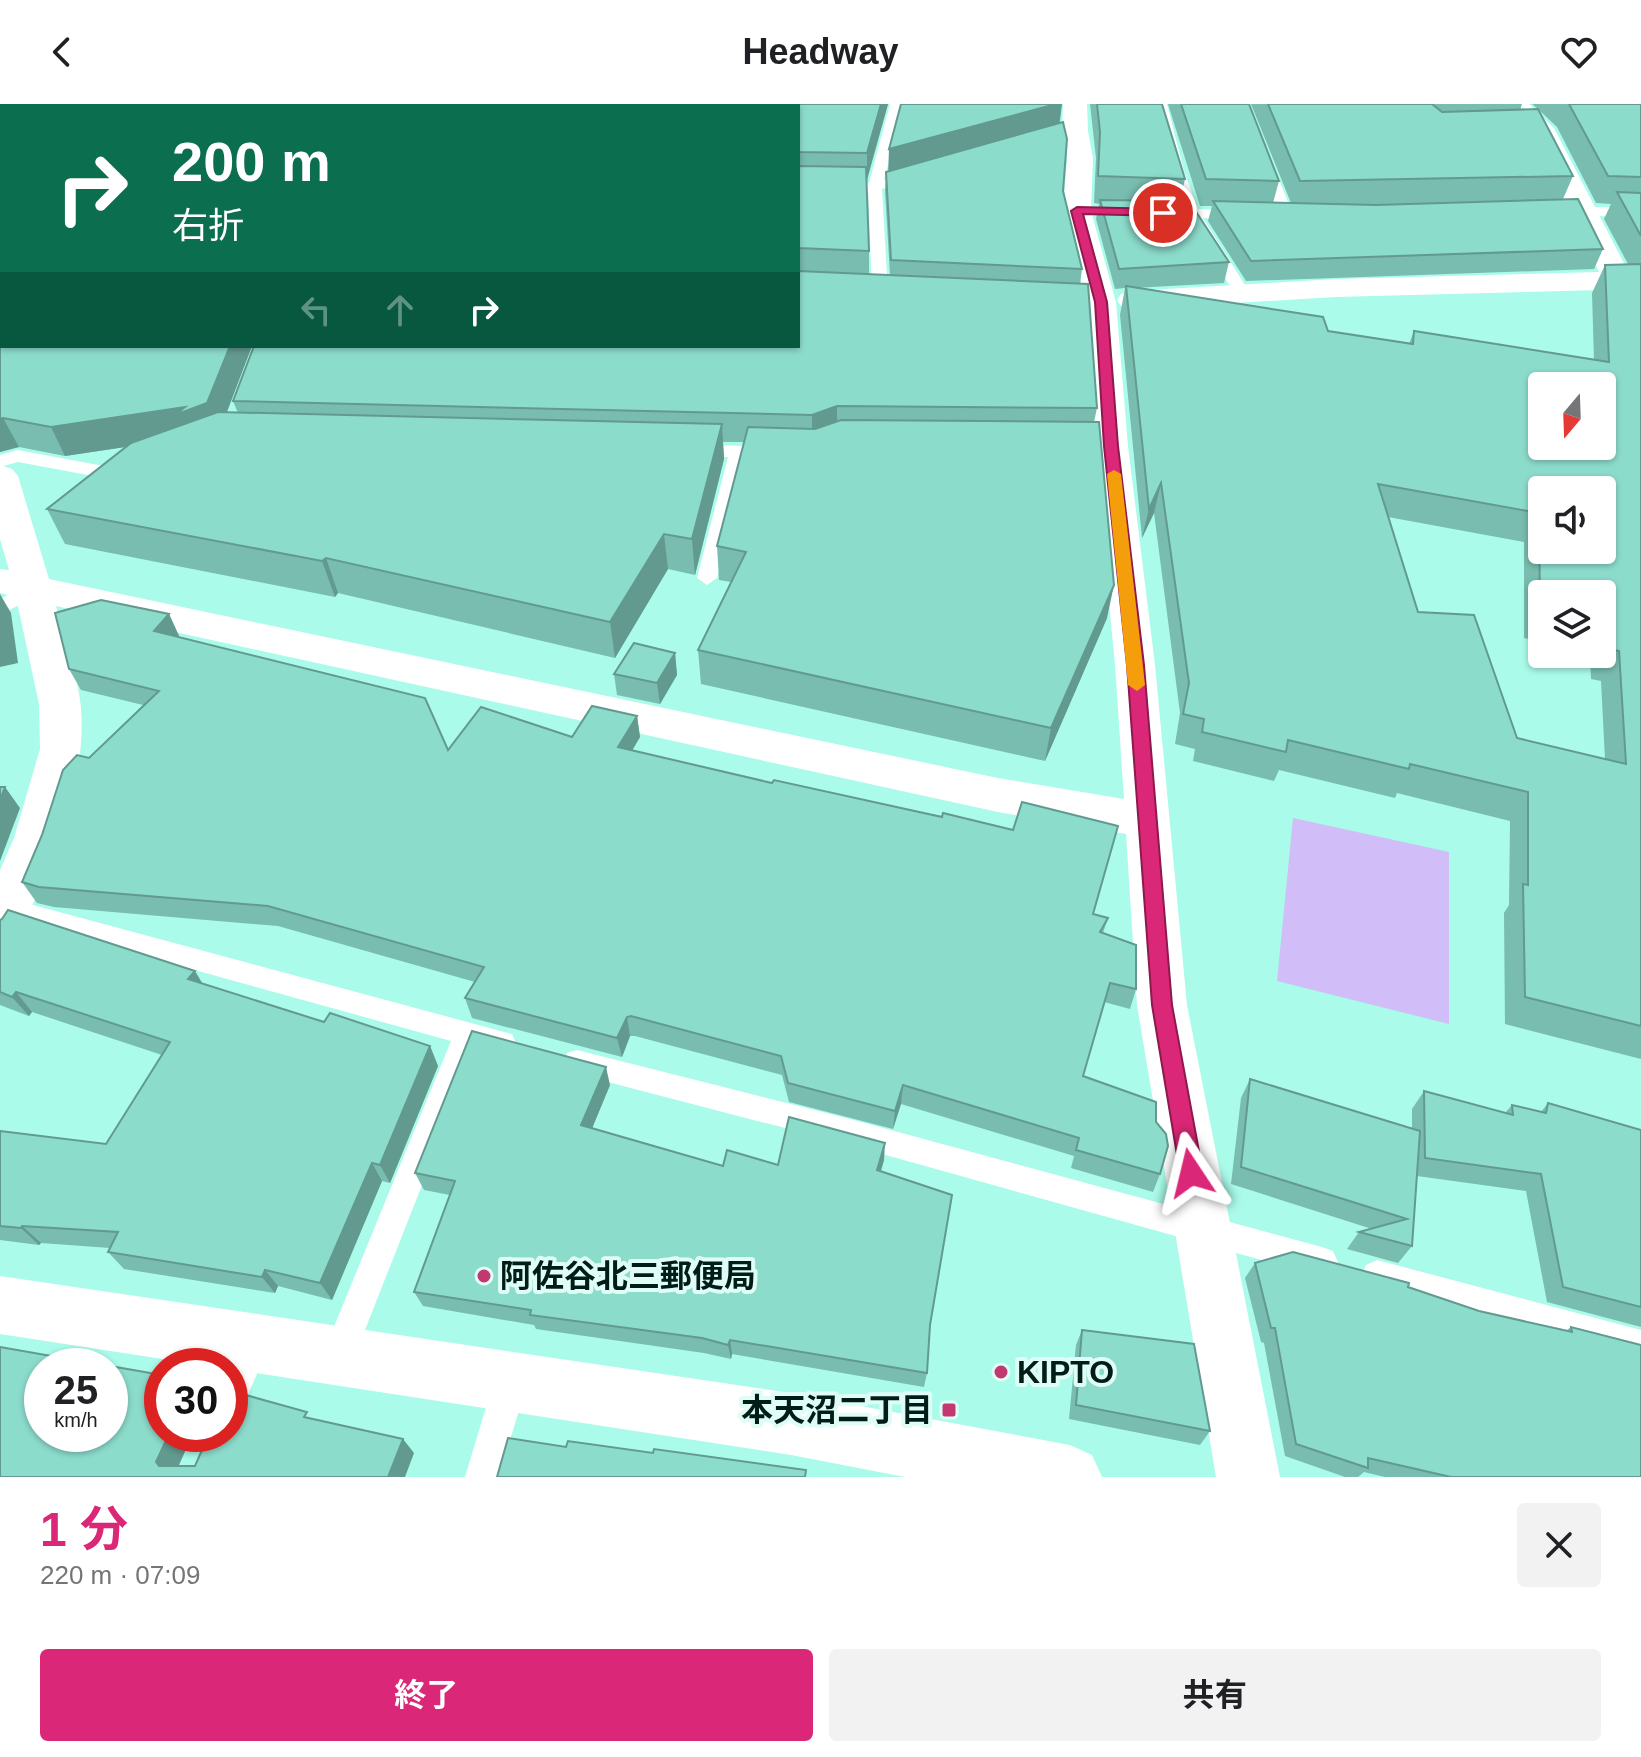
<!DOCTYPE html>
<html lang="ja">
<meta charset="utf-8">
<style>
:root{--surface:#fff;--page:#f2f2f2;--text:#202124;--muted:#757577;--accent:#db2777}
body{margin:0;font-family:Arial,"Noto Sans JP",sans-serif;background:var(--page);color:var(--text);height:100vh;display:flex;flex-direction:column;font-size:30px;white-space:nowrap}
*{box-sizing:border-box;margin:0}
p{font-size:26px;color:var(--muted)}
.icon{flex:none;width:44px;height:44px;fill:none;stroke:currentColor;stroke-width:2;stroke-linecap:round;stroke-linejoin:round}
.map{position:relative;height:1373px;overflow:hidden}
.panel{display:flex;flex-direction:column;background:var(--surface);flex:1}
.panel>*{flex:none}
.top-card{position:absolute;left:0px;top:0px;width:800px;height:244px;box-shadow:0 2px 6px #0004;background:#0b6e4f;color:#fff;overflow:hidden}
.needle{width:52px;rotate:199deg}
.fabs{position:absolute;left:1528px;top:268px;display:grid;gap:16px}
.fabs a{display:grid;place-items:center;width:88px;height:88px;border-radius:8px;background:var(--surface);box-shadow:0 2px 6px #0004;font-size:40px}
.speed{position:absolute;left:24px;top:1244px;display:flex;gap:16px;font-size:40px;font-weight:700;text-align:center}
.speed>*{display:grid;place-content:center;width:104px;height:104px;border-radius:50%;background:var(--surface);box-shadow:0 2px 6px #0004;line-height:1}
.speed small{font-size:20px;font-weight:400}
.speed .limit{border:12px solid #d22;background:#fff;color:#111}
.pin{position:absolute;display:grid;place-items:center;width:68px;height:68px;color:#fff;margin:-34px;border:4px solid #fff;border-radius:50%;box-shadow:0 2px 8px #0007}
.me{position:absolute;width:88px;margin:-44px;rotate:350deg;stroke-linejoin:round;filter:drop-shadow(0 0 6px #0008)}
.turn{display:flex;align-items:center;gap:28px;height:168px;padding:0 40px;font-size:36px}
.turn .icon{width:104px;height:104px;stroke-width:2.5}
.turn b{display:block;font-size:56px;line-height:68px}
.lanes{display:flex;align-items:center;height:76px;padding:0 40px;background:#0003;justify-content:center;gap:40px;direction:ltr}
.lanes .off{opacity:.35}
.round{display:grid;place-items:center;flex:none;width:84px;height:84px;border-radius:8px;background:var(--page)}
.summary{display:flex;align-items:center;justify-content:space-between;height:136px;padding:0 40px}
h1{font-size:48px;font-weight:700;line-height:60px;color:var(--accent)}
.action{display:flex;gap:16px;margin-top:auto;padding:16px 40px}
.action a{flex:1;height:92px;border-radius:8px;background:var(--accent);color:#fff;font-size:32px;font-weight:700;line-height:92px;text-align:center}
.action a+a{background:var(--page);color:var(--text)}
header{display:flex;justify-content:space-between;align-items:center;height:104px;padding:0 40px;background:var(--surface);font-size:36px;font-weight:700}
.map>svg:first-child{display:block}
</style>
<header><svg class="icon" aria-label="back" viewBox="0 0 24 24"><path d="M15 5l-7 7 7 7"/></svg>Headway<svg class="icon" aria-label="heart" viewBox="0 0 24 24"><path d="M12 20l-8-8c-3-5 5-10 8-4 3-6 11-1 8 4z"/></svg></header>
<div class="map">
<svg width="1641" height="1373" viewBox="0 0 1641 1373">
<rect width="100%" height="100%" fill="#aafbea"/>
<polygon fill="#d1bdf7" points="1293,714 1449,748 1449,920 1277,877"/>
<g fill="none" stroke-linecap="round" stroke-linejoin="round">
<g fill="#fff" fill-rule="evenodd">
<polygon points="890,0 904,0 884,76 915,68 922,72 882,85 888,188 880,193 872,188 868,87 798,86 798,78 869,79"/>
<polygon points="1153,0 1167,0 1184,67 1198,105 1243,106 1251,111 1243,116 1203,114 1250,189 1248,192 1236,192 1188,114 1168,114 1160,109 1168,104 1183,105 1170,67"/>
<polygon points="1236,0 1250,0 1293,111 1290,114 1285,116 1277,111"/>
<polygon points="1563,102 1641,104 1641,114 1558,110 1555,107"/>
<polygon points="693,341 772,342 781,348 772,354 747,353 717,474 707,481 697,474 728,353 686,351 684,347 686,343"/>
<polygon points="18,346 125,366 135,372 125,378 18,358 0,363 0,351"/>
<polygon points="33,478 43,485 40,490 0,511 0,495"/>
<polygon points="7,794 512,930 516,939 512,948 502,951 476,944 350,1264 338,1268 326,1264 322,1252 451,937 7,814 0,812 0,796"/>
<polygon points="577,946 850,1015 1322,1143 1333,1147 1338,1158 1333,1169 1322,1173 850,1041 577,970 567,967 563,958 567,949"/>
<polygon points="1377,1156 1641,1226 1641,1258 1377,1188 1366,1183 1361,1172 1366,1161"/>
<polygon points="254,1223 265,1228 270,1239 242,1305 230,1310 230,1262 227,1262 243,1228"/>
<polygon points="510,1263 522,1268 527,1280 499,1373 465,1373 493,1280 498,1268"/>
</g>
<g fill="#fff" fill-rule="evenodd">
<path d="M1063,0H1087L1088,27L1093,54L1091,107L1116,198L1128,342L1155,561L1187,901L1280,1373H1216L1137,901L1126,730L998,708L56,502C64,534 78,570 81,604C87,681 51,764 17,833L0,839V766L14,734L40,645L39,600L16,493L0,489V465L9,466L0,435V361L12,365L18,372L49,475L998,674L1124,695L1115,561L1094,342L1086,198L1063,107L1067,54L1062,27Z"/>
<polygon points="1502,0 1529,0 1554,24 1628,167 1641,167 1641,185 1336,193 1132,205 1121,202 1117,196 1121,190 1132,187 1336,175 1599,168 1530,28"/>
</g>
<polygon fill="#fff" fill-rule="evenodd" points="0,1172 791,1289 1070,1341 1092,1351 1102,1373 905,1373 791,1351 230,1265 230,1262 208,1262 0,1230"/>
</g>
<g fill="#78bdaf" fill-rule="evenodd">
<polygon points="0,0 209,0 207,2 2,2 2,242 252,242 226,308 238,309 233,297 798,242 798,2 888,0 866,76 869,147 869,170 890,171 885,87 886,68 1060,19 1063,87 1082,165 1080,180 1097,304 1094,318 1107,514 1045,657 701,580 698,546 731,478 719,476 717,442 744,338 723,338 724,355 695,471 668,465 615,554 338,489 335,493 65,440 47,405 125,343 65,352 19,343 0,348"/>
<path d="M1090,0H1162L1185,75L1180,97L1229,158L1224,179L1134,184L1328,227L1409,240L1414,227L1594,256L1592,189L1605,161L1628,160L1604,115L1611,100L1596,99L1557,23L1539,6L1573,72L1563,95L1603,145L1594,165L1246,177L1208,117L1212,102H1200L1168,0H1249L1279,77L1273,99H1291L1251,0H1522L1520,6L1538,5L1532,0H1641V955L1505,920L1504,809L1509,801L1510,717L1397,689L1395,694L1279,666L1274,677L1193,657L1195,645L1175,640L1180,609L1154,409L1142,434L1120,211L1125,184L1115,185L1096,115L1099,100L1094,99L1096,54ZM1388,413L1524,438V534L1542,538V490H1602V550H1590L1591,575L1601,577L1605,655L1517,634L1418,508Z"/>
<polygon points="169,510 179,532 178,533 448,646 572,633 637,612 640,633 632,646 772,679 1013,726 1118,722 1093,810 1108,814 1103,829 1136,885 1130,905 1104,898 1083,972 1156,1018 1160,1070 1153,1088 1071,1064 1074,1052 901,1000 893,1025 789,998 782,971 635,932 630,932 622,953 472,914 465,894 475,878 278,822 54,803 37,799 22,778 89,654 143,601 81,586 69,565"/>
<polygon points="675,549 677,571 660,600 617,591 614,570"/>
<polygon points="0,816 324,918 430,942 438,962 390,1079 382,1077 332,1196 278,1182 275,1189 124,1165 108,1148 110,1144 41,1139 39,1141 0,1136 0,1027 106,1040 162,951 32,908 29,912 0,901"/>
<polygon points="1250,975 1412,1025 1412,1005 1424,987 1505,1009 1512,1001 1541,1008 1548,999 1641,1026 1641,1223 1547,1198 1526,1087 1417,1072 1412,1142 1398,1159 1347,1145 1359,1128 1372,1125 1231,1080 1241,994"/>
<polygon points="610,981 592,1024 723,1062 778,1061 884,1056 881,1067 930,1221 927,1269 924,1283 732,1250 731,1255 704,1249 536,1225 534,1221 423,1202 414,1188 450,1091 424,1086 415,1069"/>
<polygon points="1255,1159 1408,1183 1479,1207 1567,1226 1571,1223 1641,1373 1385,1373 1364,1368 1358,1373 1345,1373 1285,1352 1264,1239 1261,1238 1245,1174"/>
<polygon points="1082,1226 1210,1327 1200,1341 1069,1315 1076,1241"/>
</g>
<g fill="#629a8f">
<polygon points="172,0 209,0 207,2 170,2"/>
<polygon points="881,0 888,0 867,76 867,49"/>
<polygon points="1056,0 1062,0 1059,24 888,72 889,45"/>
<polygon points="2,213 2,242 0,245 0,214"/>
<polygon points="230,242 252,242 219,329 65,352 51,323 185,303"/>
<polygon points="837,302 837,331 812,340 812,311"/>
<polygon points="3,314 19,343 0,348 0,315"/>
<polygon points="722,320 724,355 695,471 692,435"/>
<polygon points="1161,379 1154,409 1142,434 1149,405"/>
<polygon points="664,430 668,465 615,554 610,518"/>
<polygon points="326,454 338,489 335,493 322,457"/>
<polygon points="1114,481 1107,514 1045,657 1051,624"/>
<polygon points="0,490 11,509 18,559 0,563"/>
<polygon points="169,510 179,532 165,548 154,527"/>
<polygon points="675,549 677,571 660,600 657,579"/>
<polygon points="637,612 640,633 622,664 618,643"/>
<polygon points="5,683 20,704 0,757 0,696"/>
<polygon points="195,867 207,887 188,875"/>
<polygon points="16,888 32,908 29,912 12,893"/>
<polygon points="627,913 630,932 622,953 617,934"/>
<polygon points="430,942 438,962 390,1079 380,1061"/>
<polygon points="606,963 610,981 586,1039 581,1021"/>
<polygon points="903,981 901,1000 893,1025 895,1007"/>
<polygon points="885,1039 884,1056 876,1083 877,1066"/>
<polygon points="372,1059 382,1077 332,1196 320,1179"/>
<polygon points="22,1122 41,1139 39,1141 21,1124"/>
<polygon points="265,1166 278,1182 275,1189 262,1173"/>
<polygon points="730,1236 732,1250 731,1255 728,1241"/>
<polygon points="169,1330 193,1330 174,1372 159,1362 156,1358"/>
<polygon points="403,1335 414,1349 405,1373 388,1373"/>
</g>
<g fill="#8cdccc" stroke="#629a8f" stroke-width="2" fill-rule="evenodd">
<polygon points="0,0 172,0 170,2 2,2 2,213 0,214"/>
<polygon points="360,0 881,0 867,49 798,48 798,2 358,2"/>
<polygon points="901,0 1056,0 889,45"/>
<polygon points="1097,0 1162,0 1185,75 1098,72 1100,28"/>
<polygon points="1181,0 1249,0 1279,77 1206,75"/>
<polygon points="1268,0 1432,0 1442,8 1538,5 1573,72 1300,77"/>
<polygon points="1569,0 1641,0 1641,73 1608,72"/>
<polygon points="1063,18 1067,35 1063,87 1082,165 891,156 886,68"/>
<polygon points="798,62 866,63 869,147 798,144"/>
<polygon points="1617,88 1641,89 1641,132"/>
<polygon points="1578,95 1603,145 1251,157 1213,97 1376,101"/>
<polygon points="1100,96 1189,97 1229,158 1119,165"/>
<path d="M1641,160V922L1525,893L1523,780L1528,781V688L1410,660L1409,665L1288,636L1286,648L1202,628L1204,615L1183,610L1189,579L1161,379L1149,405L1126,182L1323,213L1328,227L1413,240L1414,227L1609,258L1605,161ZM1542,282H1602V342H1542ZM1378,380L1539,409L1540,504H1542V490H1602V517L1608,518L1609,545L1619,547L1626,660L1517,634L1474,511L1418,508ZM1542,386H1602V446H1542Z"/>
<polygon points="798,167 1088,180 1097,304 837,302 812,311 233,297 254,242 798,242"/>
<polygon points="2,238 2,242 230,242 207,299 175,311 185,303 51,323 3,314 0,315 0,239"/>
<polygon points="218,308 722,320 692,435 664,430 610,518 326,454 322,457 47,405 131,339"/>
<polygon points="841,316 1099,318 1114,481 1051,624 698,546 746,448 717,442 748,323 815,325"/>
<polygon points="101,496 169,510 154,527 425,594 448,646 481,603 572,633 592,602 637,612 618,643 772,679 774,676 942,713 943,709 1013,726 1022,698 1118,722 1093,810 1108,814 1100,828 1136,841 1136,885 1110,879 1083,972 1156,998 1156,1018 1166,1030 1168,1042 1160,1070 1076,1046 1079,1034 903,981 895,1007 788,979 781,952 631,912 627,913 617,934 465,894 484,863 268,802 39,783 22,778 42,731 63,666 77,651 89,654 159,587 69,565 55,509"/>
<polygon points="634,539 675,549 657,579 614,570"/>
<polygon points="0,683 5,683 0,696"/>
<polygon points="8,806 195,867 188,875 324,918 330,909 430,942 380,1061 372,1059 320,1179 265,1166 262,1173 108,1148 118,1128 22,1122 21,1124 0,1122 0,1027 106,1040 170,938 16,888 12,893 0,888 0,816 2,815"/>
<polygon points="472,927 606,963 581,1021 723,1062 727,1046 778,1061 789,1013 885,1039 877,1066 952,1091 930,1221 927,1269 730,1236 728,1241 702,1234 530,1211 531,1206 414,1188 455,1077 415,1069"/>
<polygon points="1250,975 1420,1027 1412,1142 1359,1128 1407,1115 1241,1063"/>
<polygon points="1424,987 1513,1011 1512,1001 1546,1009 1548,999 1641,1026 1641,1203 1563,1183 1541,1070 1425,1054"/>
<polygon points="1293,1148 1409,1179 1408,1183 1479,1207 1572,1228 1571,1223 1641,1241 1641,1373 1451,1373 1368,1354 1368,1364 1296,1340 1275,1224 1271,1224 1255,1159"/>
<polygon points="1082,1226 1194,1240 1210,1327 1076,1301"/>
<polygon points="0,1243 108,1262 42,1262 42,1330 110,1330 110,1262 162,1271 162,1330 169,1330 156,1358 159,1362 195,1362 209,1330 230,1330 230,1289 231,1287 307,1308 304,1313 403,1335 388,1373 0,1373"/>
<polygon points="508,1334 566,1343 568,1337 653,1349 654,1345 806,1366 805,1373 497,1373"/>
</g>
<polygon fill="#db2777" stroke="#8e194d" stroke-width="2" points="1077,103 1163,105 1169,109 1163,112 1083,110 1107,198 1118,342 1144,561 1172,901 1203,1069 1199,1077 1191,1080 1183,1077 1180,1069 1152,901 1127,561 1104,342 1095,198 1071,107"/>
<polygon fill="#f59e0b" points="1114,366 1121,370 1145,581 1137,587 1128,581 1107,370"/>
<g fill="#c23870" stroke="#dffdf6" stroke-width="3">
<circle cx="484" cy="1172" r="8"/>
<circle cx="1001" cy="1268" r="8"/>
<rect x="941" y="1298" width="16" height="16" rx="4"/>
</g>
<g text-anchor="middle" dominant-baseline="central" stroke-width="8" stroke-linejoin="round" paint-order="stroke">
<g font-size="32" font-weight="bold" fill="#001d18" stroke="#dffdf6" text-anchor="start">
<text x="500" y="1172">阿佐谷北三郵便局</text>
<text x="1017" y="1268">KIPTO</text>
<text x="933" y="1306" text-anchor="end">本天沼二丁目</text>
</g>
</g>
</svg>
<div class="fabs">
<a><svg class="needle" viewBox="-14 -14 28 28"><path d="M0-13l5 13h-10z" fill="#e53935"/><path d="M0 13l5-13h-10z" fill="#757577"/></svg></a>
<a><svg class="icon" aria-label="sound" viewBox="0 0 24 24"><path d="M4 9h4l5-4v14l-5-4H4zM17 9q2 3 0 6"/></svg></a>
<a><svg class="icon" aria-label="layers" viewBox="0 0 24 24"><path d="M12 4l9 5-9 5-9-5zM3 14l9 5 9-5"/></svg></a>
</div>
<div class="speed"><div>25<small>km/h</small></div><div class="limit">30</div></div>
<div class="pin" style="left:1163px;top:109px;background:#d93025"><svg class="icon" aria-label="arrive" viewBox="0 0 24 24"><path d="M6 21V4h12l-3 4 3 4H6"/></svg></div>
<svg class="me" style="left:1191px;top:1069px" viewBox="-20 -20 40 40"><path d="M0-17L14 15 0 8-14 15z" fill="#db2777" stroke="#fff" stroke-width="4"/></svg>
<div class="top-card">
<div class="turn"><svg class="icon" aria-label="right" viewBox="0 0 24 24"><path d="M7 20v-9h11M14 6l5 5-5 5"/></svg><div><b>200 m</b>右折</div></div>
<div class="lanes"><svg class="icon off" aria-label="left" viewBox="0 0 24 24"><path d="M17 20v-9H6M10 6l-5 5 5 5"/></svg><svg class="icon off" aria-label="ahead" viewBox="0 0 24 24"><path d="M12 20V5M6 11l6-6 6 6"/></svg><svg class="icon" aria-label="right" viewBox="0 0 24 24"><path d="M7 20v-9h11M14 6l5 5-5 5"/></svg></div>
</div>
</div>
<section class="panel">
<div class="summary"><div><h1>1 分</h1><p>220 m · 07:09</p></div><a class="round"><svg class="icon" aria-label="close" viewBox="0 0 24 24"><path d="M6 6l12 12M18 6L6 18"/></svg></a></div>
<div class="action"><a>終了</a><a>共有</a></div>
</section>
